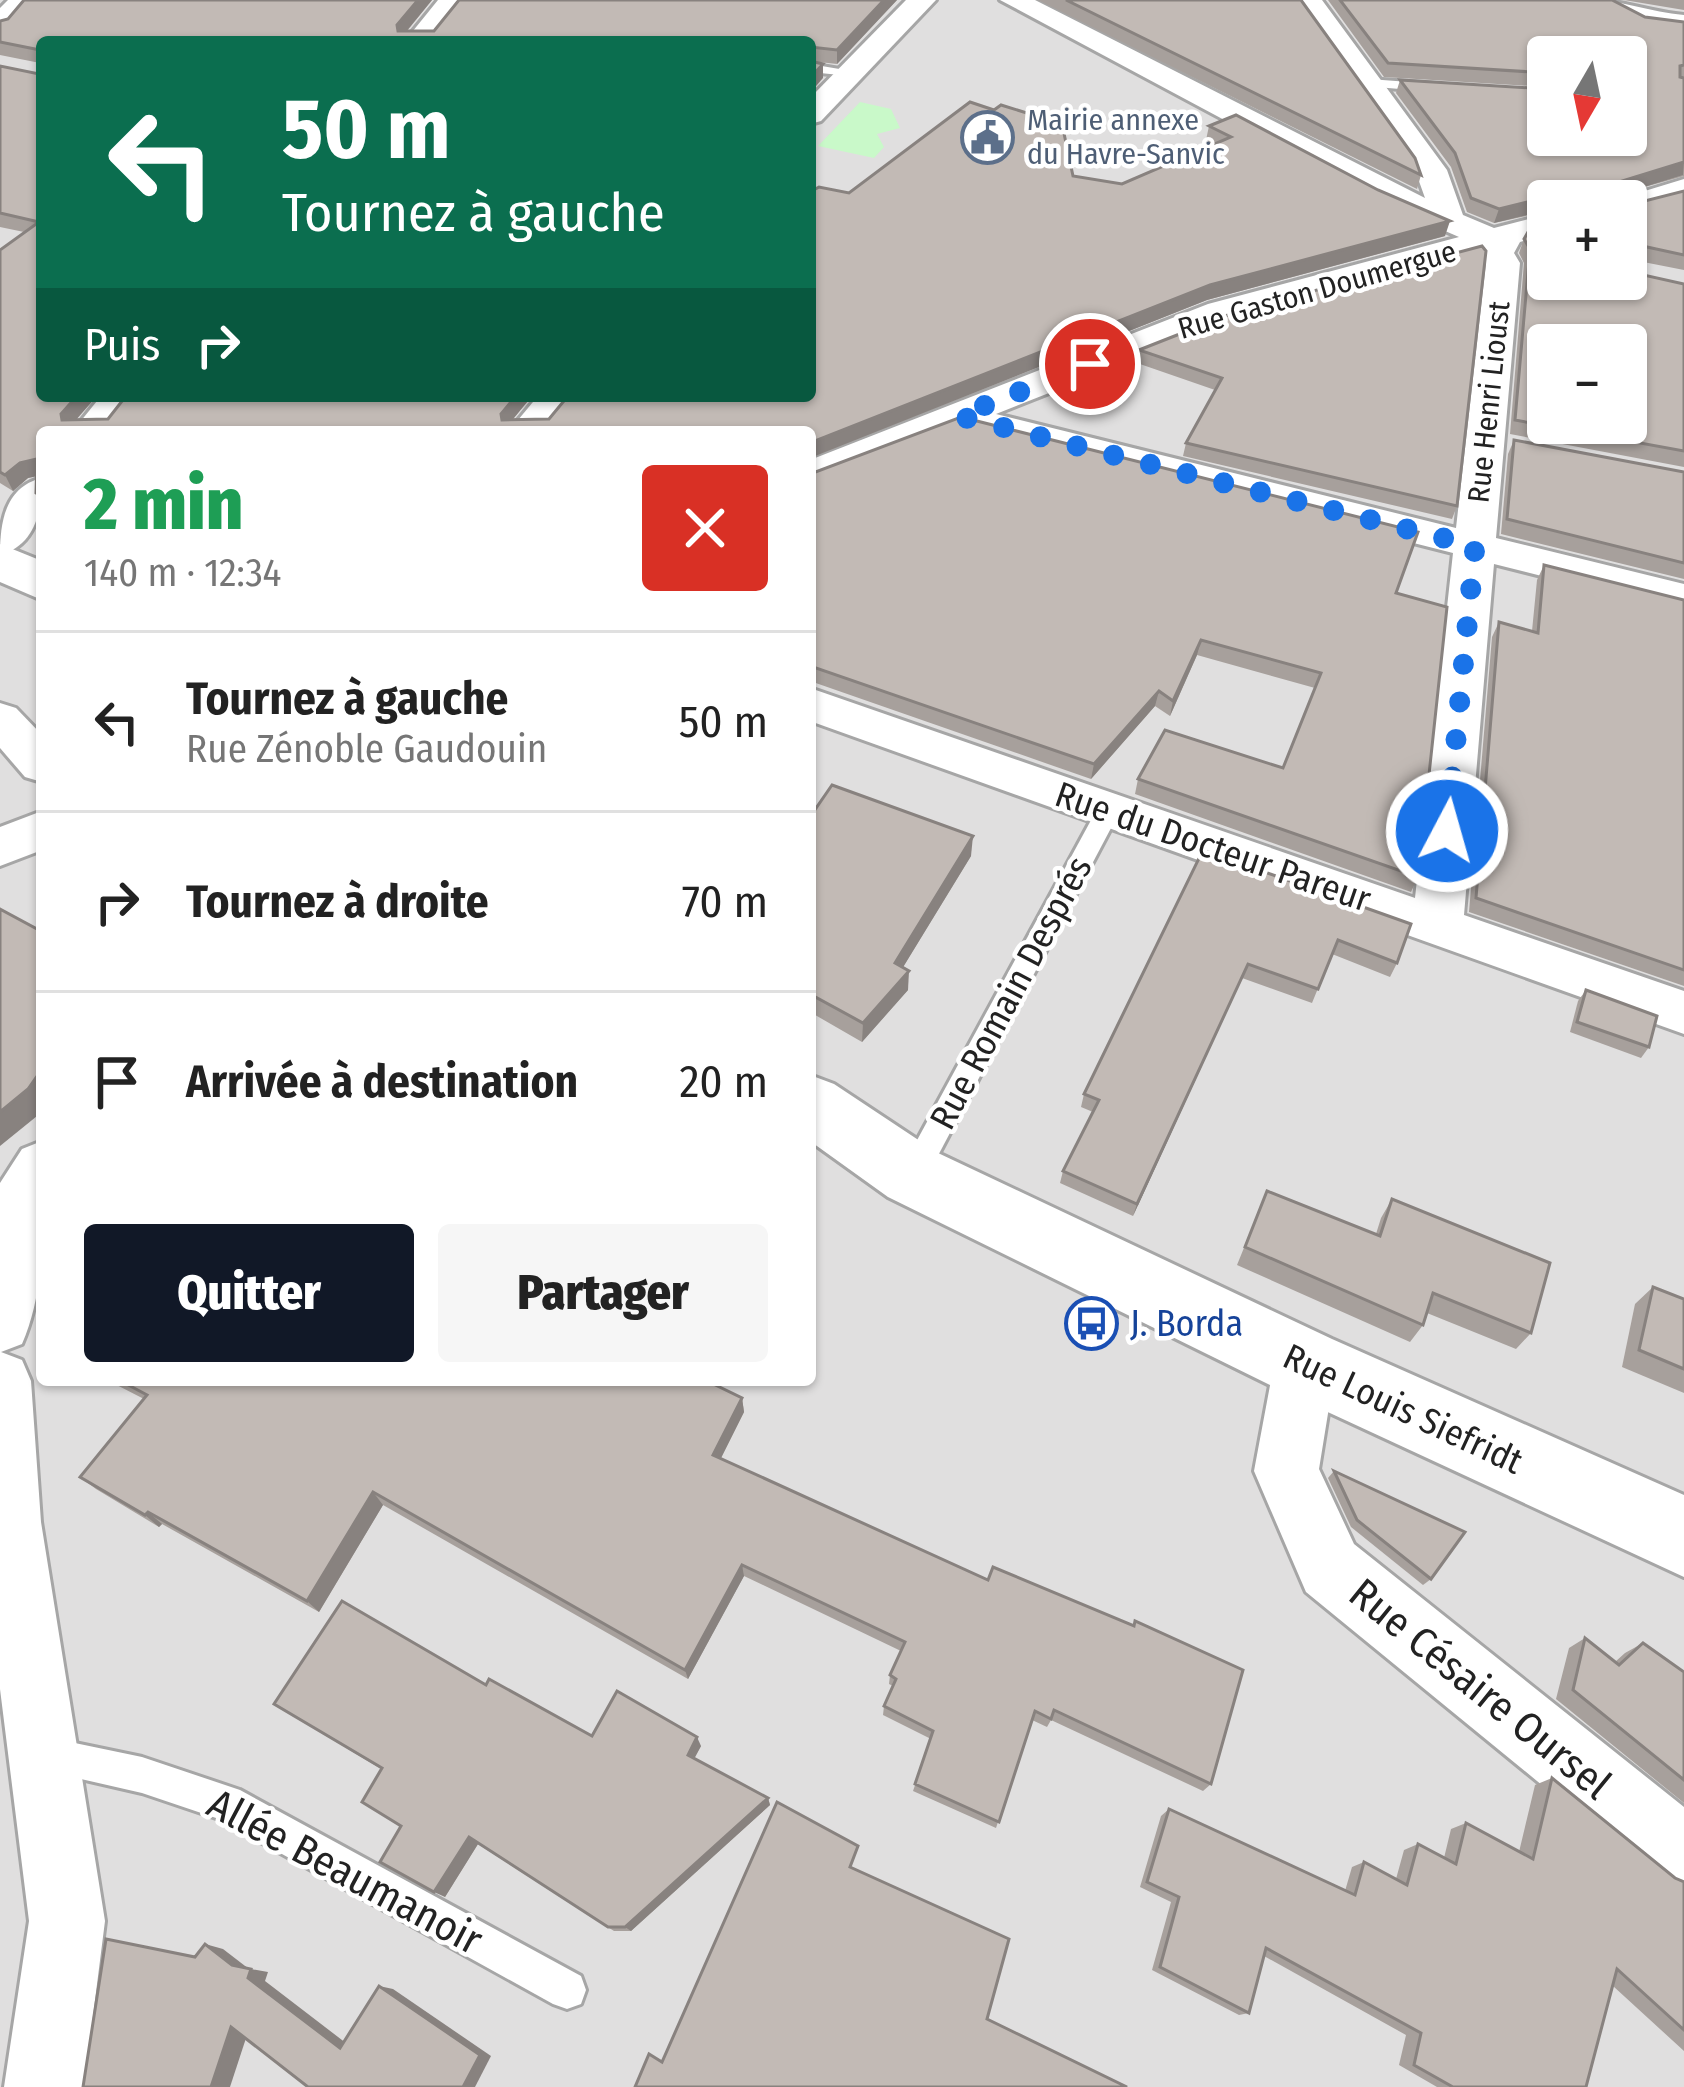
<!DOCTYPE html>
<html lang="fr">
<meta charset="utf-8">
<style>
:root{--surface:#fff;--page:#f6f6f6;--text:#222;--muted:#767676;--line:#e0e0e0;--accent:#111827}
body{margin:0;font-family:"Fira Sans Condensed",sans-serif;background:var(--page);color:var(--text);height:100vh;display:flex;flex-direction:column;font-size:45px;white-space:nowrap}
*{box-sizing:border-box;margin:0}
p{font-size:39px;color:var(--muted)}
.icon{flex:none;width:66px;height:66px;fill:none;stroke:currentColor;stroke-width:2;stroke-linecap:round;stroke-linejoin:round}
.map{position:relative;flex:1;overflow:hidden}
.drawer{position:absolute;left:36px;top:426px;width:780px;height:960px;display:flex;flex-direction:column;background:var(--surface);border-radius:12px;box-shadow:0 3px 9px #0004}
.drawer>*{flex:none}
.guide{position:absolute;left:36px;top:36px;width:780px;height:366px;border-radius:12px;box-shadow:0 3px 9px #0004;background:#0b6e4f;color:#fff;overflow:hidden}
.needle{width:78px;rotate:189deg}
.controls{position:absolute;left:1527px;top:36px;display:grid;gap:24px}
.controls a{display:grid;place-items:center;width:120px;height:120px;border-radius:12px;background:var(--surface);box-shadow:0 3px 9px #0004;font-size:60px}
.pin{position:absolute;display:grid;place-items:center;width:102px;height:102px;color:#fff;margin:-51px;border:6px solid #fff;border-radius:50%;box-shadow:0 3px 12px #0007}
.me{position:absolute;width:132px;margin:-66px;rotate:6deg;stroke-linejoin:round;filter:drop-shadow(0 0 9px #0008)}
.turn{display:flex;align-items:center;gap:42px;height:252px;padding:0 48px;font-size:54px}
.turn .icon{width:156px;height:156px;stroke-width:2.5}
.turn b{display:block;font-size:84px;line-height:102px}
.then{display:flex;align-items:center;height:114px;padding:0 48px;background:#0003;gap:24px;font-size:45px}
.round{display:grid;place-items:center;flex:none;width:126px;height:126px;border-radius:12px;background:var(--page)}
.summary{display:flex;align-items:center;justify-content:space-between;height:204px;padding:0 48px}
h1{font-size:72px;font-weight:800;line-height:90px;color:#1e9e55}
.primary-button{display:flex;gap:24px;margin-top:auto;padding:24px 48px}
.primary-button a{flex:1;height:138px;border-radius:12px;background:var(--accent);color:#fff;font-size:48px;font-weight:800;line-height:138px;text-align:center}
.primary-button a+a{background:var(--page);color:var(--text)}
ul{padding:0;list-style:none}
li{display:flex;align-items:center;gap:36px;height:180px;padding:0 48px;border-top:3px solid var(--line)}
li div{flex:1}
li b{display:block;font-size:45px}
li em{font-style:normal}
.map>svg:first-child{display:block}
</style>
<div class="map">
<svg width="1684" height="2087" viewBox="0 0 1684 2087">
<rect width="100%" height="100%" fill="#f1eee9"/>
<path fill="#e0dfdf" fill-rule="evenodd" d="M0,0H1684V2087H0ZM42,42H810V396H42ZM1548,57H1626V135H1548ZM1548,201H1626V279H1548ZM1548,345H1626V423H1548ZM42,432H810V1380H42Z"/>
<polygon fill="#c9f9c9" points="860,102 891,109 900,128 877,134 884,147 874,158 818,146"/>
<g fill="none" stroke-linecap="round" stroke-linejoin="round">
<defs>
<g id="service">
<polygon points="810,64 857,72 850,76 810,72"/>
<polygon points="1369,79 1436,84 1443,88 1436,92 1364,86 1362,83"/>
<polygon points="1108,802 1120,811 923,1184 913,1187 903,1184 899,1175 903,1166 1096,811"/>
<polygon points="46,1737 142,1757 240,1790 581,1976 586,1990 581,2004 567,2009 553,2004 219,1819 142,1793 33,1768 28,1755 33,1742"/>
</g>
<g id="minor">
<polygon points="8,0 37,0 10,30 0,32 0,8"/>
<polygon points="438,0 467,0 433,42 404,42"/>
<polygon points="906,0 936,0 821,121 810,124 810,98"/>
<path d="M1000,0H1035L1425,198L1415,170L1294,0H1322L1447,170L1463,215L1494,228L1548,214V234L1520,242L1514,253L1520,263L1496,538L1684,584V612L1494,564L1464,915L1684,991V1034L810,721V688L1415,898L1453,553L960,428L810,486V460L1208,304L1459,237L1376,201ZM1480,253L1486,263L1456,528L996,414L1234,320Z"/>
<path d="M1589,0C1623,0 1650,12 1684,15V31L1640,26Z"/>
<polygon points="1684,179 1684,199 1626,214 1626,201 1612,201"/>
<polygon points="101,396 140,396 111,432 72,432"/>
<polygon points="538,396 577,396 548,432 508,432"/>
<path d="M42,478C42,510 36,545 0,555C0,522 5,487 42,478Z"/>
<polygon points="0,703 16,708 42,735 42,782 25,777 0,748"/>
<polygon points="42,811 42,850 0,866 0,827"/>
<path d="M42,1141C42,1208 49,1282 22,1344L1,1352L22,1360L31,1381L41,1522L105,1921L84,2087H4L29,1921L0,1689V1183L22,1149Z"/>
<polygon points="1305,1335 1327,1343 1336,1364 1319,1469 1354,1544 1684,1807 1684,1891 1658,1880 1306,1592 1254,1471 1274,1364 1283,1343"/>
</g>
<g id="tertiary">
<polygon points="0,544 42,561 42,600 0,582"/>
<polygon points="810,1075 834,1084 938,1153 1332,1339 1684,1495 1684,1577 1278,1389 888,1197 810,1141"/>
</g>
</defs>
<use href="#service" stroke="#a6a6a6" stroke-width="6"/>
<use href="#minor" stroke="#a6a6a6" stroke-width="6"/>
<use href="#tertiary" stroke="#a6a6a6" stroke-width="6"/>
<use href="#service" fill="#fff" fill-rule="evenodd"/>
<use href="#minor" fill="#fff" fill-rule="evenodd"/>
<use href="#tertiary" fill="#fff" fill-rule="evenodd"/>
</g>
<g fill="#a7a09c">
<polygon points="24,0 432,0 407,31 434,31 459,0 897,0 837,64 810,61 810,42 42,42 77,420 532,396 512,420 549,419 849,193 1073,176 1122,184 1214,145 1206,140 1209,126 1445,236 1207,300 810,458 42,432 42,505 36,493 37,476 28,478 13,491 0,483 0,250 24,232 0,227 0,66 39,74 40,63 0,55 0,21 8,19"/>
<polygon points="1038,0 1301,0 1421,175 1417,189"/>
<polygon points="1328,0 1612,0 1645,17 1684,22 1684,176 1627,192 1633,204 1684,191 1684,270 1628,259 1626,264 1626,201 1548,201 1548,211 1494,223 1467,212 1451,167 1396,93 1400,80 1626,135 1548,57 1548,87 1384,77"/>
<polygon points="1624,0 1684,0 1684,10"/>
<polygon points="1524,239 1548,279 1684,284 1684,467 1510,434 1524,263 1519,253"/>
<polygon points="1238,311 1457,506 1452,519 1183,456 1186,443 1215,390 1137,363 1139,350"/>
<polygon points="1514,440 1684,472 1684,579 1501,534 1508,454"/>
<polygon points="810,474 1396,593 1418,877 1411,892 1135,794 1138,779 1283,768 1315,688 1197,655 1170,716 1155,706 1091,779 810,681"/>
<polygon points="1544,565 1684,600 1684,986 1469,912 1492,637 1499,622 1532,631 1537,580"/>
<polygon points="810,817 971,856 903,967 908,990 862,1042 810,1012"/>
<polygon points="1203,850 1397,963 1390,977 1332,954 1312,1003 1242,978 1133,1216 1060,1183 1063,1171 1093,1112 1081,1107 1084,1094"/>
<polygon points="1586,990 1649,1047 1641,1058 1570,1032 1578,1001"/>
<polygon points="1267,1191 1376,1234 1381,1218 1392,1199 1531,1333 1516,1349 1427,1313 1423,1325 1410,1342 1237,1265"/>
<polygon points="1653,1287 1684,1299 1684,1393 1622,1367 1635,1304"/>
<polygon points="107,1380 716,1380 713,1385 742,1398 744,1412 721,1458 988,1580 1133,1625 1135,1621 1211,1784 1203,1791 1051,1720 1047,1727 1032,1720 996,1828 913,1791 931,1739 883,1715 884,1706 893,1686 889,1684 890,1675 901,1651 744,1576 688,1679 383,1505 319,1612 162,1524 159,1527 96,1489 80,1477 144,1399"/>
<polygon points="1334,1471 1431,1579 1423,1585 1351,1527 1328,1478"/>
<polygon points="1585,1638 1615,1662 1625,1653 1643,1643 1684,1672 1684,1803 1556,1699 1569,1648"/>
<polygon points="486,1685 592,1736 701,1746 694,1758 768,1798 770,1805 631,1931 614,1931 478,1844 445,1897 401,1826 381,1769 274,1704"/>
<polygon points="1552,1778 1675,1878 1684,1882 1684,2051 1613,1986 1586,2087 1437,2087 1399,2065 1406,2035 1264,1956 1249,2013 1239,2015 1152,1970 1171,1902 1140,1887 1161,1816 1169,1809 1345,1891 1352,1867 1364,1862 1396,1879 1404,1850 1418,1844 1444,1858 1451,1829 1466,1823 1519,1852 1535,1785"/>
</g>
<g fill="#88827f">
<polygon points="418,0 432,0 400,39 397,25"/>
<polygon points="884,0 897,0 837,64 837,50"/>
<polygon points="823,64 823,78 810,93 810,78"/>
<polygon points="1684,162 1683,175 1611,197 1616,183"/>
<polygon points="1552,196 1550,201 1548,201 1547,210 1494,223 1499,209"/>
<polygon points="1450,221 1445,236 1207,300 810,458 810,443 1210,285"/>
<polygon points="77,396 97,396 68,429 62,420 61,414"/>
<polygon points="516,396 532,396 505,429 501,414"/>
<polygon points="37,459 42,475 28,478 13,491 5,475 20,463"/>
<polygon points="1201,640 1197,655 1170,716 1173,701"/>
<polygon points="1159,691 1155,706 1091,779 1094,764"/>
<polygon points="973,836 971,856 894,982 895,963"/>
<polygon points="1248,964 1242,978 1133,1216 1137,1204"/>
<polygon points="909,971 908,990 862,1042 863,1023"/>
<polygon points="42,1069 42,1112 0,1146 0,1112"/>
<polygon points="742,1398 744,1412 716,1468 713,1455"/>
<polygon points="373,1492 383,1505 319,1612 307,1601"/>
<polygon points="148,1512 162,1524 159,1527 145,1515"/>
<polygon points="742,1565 744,1576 688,1679 685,1670"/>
<polygon points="697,1737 701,1746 692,1763 688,1755"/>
<polygon points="768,1798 770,1805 631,1931 625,1927"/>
<polygon points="469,1837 478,1844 445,1897 434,1892"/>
<polygon points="205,1944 223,1949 249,1969 232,1965"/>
<polygon points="251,1969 268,1972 265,1981 355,2050 340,2048 248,1978"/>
<polygon points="379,1986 393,1989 491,2056 475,2087 463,2087"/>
<polygon points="231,2027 249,2029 230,2087 211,2087"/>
</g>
<g fill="#c2bab5" stroke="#88827f" stroke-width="3" fill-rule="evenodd">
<polygon points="24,0 418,0 397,25 398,31 434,31 459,0 884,0 837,50 810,47 810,42 42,42 42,396 77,396 61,414 62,420 108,419 126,396 516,396 501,414 502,420 549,419 568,396 810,396 810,192 819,187 849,193 970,102 994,110 1001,105 1062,124 1073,176 1122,184 1231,137 1209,126 1236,115 1378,190 1450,221 1210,285 810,443 810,432 42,432 42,497 36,493 37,459 20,463 5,475 0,472 0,250 39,222 0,213 0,66 39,74 40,50 0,42 0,21 8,19"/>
<polygon points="1066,0 1301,0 1415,158 1421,175"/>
<polygon points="1340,0 1612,0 1645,17 1684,22 1684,65 1680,66 1680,77 1684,78 1684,162 1616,183 1615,190 1627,191 1633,204 1684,191 1684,255 1633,244 1628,249 1628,261 1626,261 1626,201 1558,201 1552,196 1499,209 1471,198 1455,153 1400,80 1548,89 1548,135 1626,135 1626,57 1548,57 1548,73 1388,63"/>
<polygon points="810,61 823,64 810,78"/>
<path d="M1548,225V279H1626V271L1684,284V451L1515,420L1530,249L1524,239L1528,232ZM1548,345H1626V423H1548Z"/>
<polygon points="1482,246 1486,251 1457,506 1186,443 1222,378 1139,350 1238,311"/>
<polygon points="961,417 1418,532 1396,593 1447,607 1418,877 1138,779 1165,730 1283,768 1321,673 1201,640 1173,701 1159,691 1094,764 810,666 810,474"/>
<polygon points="1514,440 1684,472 1684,563 1507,519"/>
<polygon points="1544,565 1684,600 1684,970 1476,898 1499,622 1538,633"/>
<polygon points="832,785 973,836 895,963 909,971 863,1023 810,994 810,817"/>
<polygon points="1203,850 1411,924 1397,963 1338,940 1318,989 1248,964 1137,1204 1063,1171 1099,1100 1084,1094"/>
<polygon points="0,909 39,930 42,926 42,1069 28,1089 0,1112"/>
<polygon points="1586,990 1657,1016 1649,1047 1577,1022"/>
<polygon points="1267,1191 1380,1236 1392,1199 1550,1263 1531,1333 1433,1293 1423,1325 1245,1247"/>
<polygon points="1653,1287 1684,1299 1684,1369 1639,1350"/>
<polygon points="119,1380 705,1380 742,1398 713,1455 988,1580 993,1567 1134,1626 1135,1621 1243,1670 1211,1784 1054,1710 1051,1719 1035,1711 999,1822 915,1784 933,1731 884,1706 896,1679 890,1675 905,1642 742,1565 685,1670 373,1492 307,1601 148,1512 145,1515 80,1477 147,1395"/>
<polygon points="1334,1471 1465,1532 1431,1579 1357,1520"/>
<polygon points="342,1601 486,1685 489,1679 592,1736 617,1691 697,1737 688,1755 768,1798 625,1927 608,1927 469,1837 434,1892 380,1862 401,1826 362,1802 382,1768 274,1704"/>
<polygon points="1585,1638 1619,1665 1643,1643 1684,1672 1684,1780 1573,1690"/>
<polygon points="1552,1778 1675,1878 1684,1882 1684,2030 1617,1969 1586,2087 1453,2087 1414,2065 1421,2033 1266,1948 1249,2013 1160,1967 1179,1897 1147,1882 1169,1809 1355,1895 1364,1862 1407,1885 1418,1844 1456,1864 1466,1823 1533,1859"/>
<polygon points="777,1802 858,1846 850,1867 1009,1939 987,2019 1127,2087 635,2087 649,2054 662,2062"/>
<polygon points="106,1939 195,1957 205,1944 232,1965 251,1969 248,1978 340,2048 379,1986 480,2055 463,2087 308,2087 231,2027 211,2087 83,2087"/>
</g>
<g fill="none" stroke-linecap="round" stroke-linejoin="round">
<polyline stroke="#1a73e8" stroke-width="21" stroke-dasharray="0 37.8" points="1090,364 958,416 1475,546 1447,831"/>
</g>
<defs>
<symbol id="civic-ring" viewBox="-11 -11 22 22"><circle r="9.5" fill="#fff" stroke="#5c6f8a" stroke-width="1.5"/><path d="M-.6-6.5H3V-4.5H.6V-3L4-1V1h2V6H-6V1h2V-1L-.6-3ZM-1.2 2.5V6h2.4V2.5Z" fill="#5c6f8a"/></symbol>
<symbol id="bus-ring" viewBox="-11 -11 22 22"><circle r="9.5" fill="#fff" stroke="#1a4fb4" stroke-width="1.5"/><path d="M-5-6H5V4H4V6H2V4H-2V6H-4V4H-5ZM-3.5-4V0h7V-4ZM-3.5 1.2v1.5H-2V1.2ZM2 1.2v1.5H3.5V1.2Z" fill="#1a4fb4"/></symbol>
</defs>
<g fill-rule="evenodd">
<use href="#civic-ring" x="958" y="108" width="59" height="59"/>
<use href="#bus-ring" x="1062" y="1294" width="59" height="59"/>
</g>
<g text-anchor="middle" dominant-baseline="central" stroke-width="9" stroke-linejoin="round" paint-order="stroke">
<g font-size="30" fill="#4e5e75" stroke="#fff" text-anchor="start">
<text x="1027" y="120">Mairie annexe<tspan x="1027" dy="34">du Havre-Sanvic</tspan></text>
</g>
<g font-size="30" fill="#222" stroke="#fff">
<text transform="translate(1317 290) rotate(-16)">Rue Gaston Doumergue</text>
<text transform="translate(1489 402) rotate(-84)">Rue Henri Lioust</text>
</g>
<g font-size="36" fill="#222" stroke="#fff">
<text transform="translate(1213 847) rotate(19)">Rue du Docteur Pareur</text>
<text transform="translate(1011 993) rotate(-62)">Rue Romain Després</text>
<text transform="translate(1403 1409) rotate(25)">Rue Louis Siefridt</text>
</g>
<g font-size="36" fill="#164399" stroke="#fff" text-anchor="start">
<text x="1130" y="1324">J. Borda</text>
</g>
<g font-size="42" fill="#222" stroke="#fff">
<text transform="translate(1480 1689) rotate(39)">Rue Césaire Oursel</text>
<text transform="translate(345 1872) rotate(28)">Allée Beaumanoir</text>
</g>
</g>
</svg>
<div class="controls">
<a><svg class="needle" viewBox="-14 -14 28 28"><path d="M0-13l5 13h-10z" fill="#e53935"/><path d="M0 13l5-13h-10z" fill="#767676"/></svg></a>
<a>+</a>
<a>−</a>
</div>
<div class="pin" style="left:1090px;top:364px;background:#d93025"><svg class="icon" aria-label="arrive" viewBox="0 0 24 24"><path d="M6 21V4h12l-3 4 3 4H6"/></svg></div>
<svg class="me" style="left:1447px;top:831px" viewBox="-20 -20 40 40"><circle r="17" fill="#1a73e8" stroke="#fff" stroke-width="3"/><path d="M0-11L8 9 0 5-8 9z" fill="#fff"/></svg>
<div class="guide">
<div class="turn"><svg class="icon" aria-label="left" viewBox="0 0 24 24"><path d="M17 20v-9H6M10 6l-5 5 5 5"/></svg><div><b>50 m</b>Tournez à gauche</div></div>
<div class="then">Puis<svg class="icon" aria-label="right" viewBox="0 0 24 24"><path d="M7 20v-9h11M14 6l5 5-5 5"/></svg></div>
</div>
<section class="drawer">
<div class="summary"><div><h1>2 min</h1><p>140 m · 12:34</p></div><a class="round" style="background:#d93025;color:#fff"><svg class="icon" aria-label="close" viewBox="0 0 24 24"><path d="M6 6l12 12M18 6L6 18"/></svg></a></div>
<ul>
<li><svg class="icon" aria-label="left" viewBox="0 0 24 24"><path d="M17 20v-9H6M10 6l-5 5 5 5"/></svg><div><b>Tournez à gauche</b><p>Rue Zénoble Gaudouin</p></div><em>50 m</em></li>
<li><svg class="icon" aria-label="right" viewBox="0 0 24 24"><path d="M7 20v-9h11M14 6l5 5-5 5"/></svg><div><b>Tournez à droite</b></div><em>70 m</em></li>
<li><svg class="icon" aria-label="arrive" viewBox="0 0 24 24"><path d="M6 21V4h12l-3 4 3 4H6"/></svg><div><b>Arrivée à destination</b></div><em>20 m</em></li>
</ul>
<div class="primary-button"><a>Quitter</a><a>Partager</a></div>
</section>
</div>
